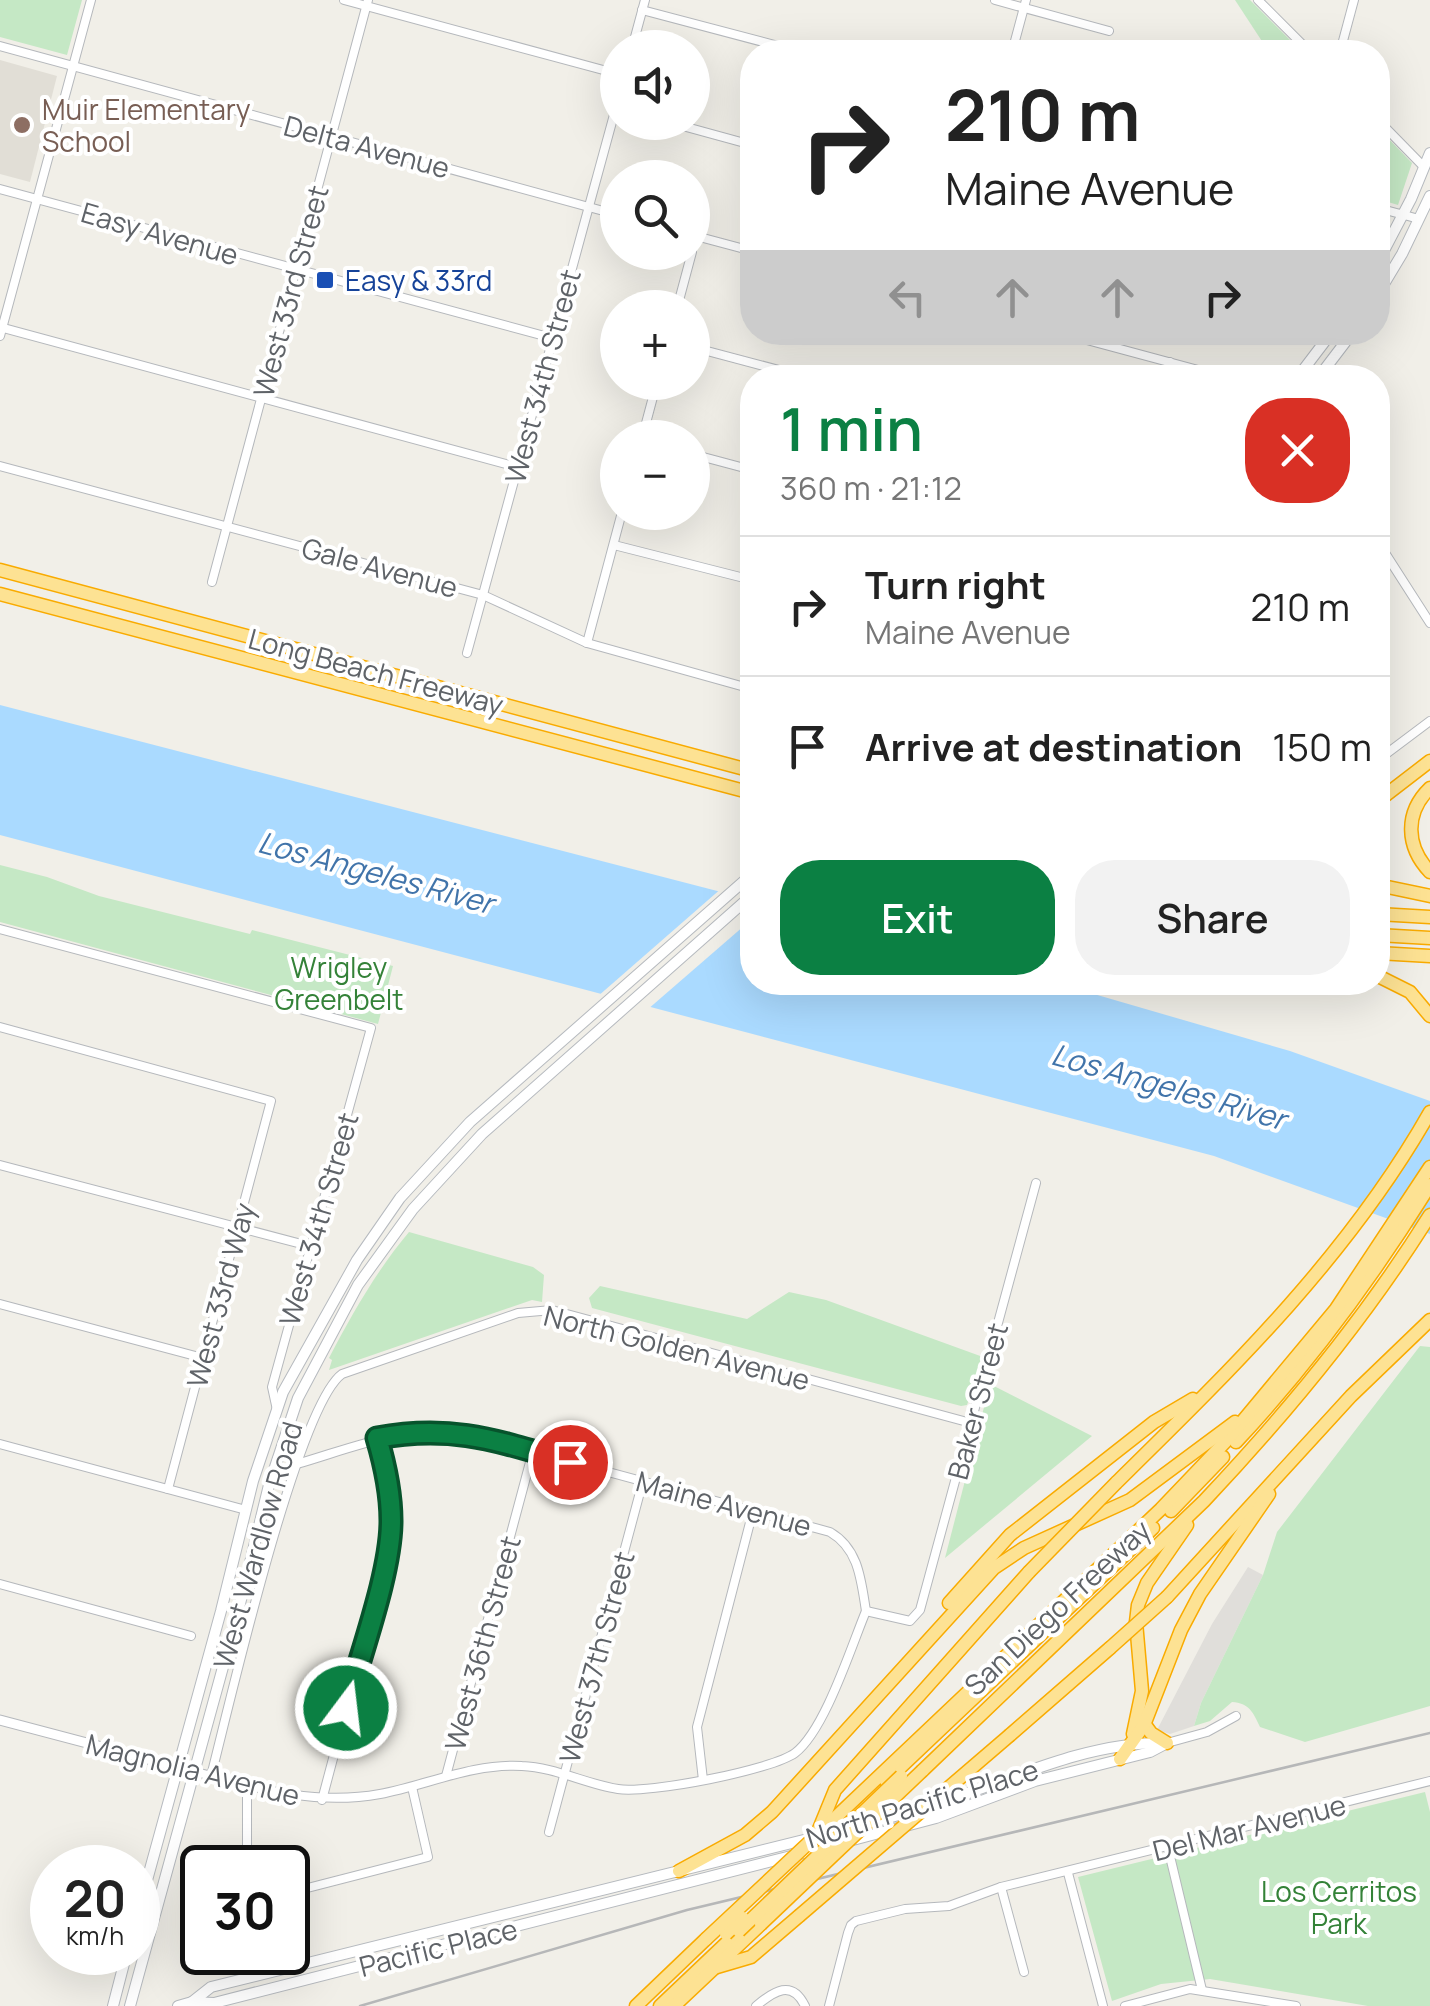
<!DOCTYPE html>
<meta charset="utf-8">
<style>
:root{--surface:#fff;--page:#f2f2f2;--text:#222;--muted:#767676;--line:#e0e0e0;--accent:#0b8043}
body{margin:0;font-family:Manrope,sans-serif;background:var(--page);color:var(--text);height:100vh;display:flex;flex-direction:column;font-size:38px;white-space:nowrap}
*{box-sizing:border-box;margin:0}
p{font-size:32px;color:var(--muted)}
.icon{flex:none;width:55px;height:55px;fill:none;stroke:currentColor;stroke-width:2;stroke-linecap:round;stroke-linejoin:round}
.map{position:relative;flex:1;overflow:hidden}
.panel{position:absolute;left:740px;top:365px;width:650px;height:630px;display:flex;flex-direction:column;background:var(--surface);border-radius:40px;box-shadow:0 10px 40px #0002}
.panel>*{flex:none}
.hud{position:absolute;left:740px;top:40px;width:650px;height:305px;border-radius:40px;box-shadow:0 10px 40px #0002;background:#fff;color:var(--text);overflow:hidden}
.tools{position:absolute;left:600px;top:30px;display:grid;gap:20px}
.tools a{display:grid;place-items:center;width:110px;height:110px;border-radius:50%;background:var(--surface);box-shadow:0 10px 40px #0002;font-size:50px}
.speed{position:absolute;left:30px;top:1845px;display:flex;gap:20px;font-size:50px;font-weight:700;text-align:center}
.speed>*{display:grid;place-content:center;width:130px;height:130px;border-radius:50%;background:var(--surface);box-shadow:0 10px 40px #0002;line-height:1}
.speed small{font-size:25px;font-weight:400}
.speed .limit{border:5px solid #111;border-radius:15px;background:#fff;color:#111}
.pin{position:absolute;display:grid;place-items:center;width:85px;height:85px;color:#fff;margin:-42px;border:5px solid #fff;border-radius:50%;box-shadow:0 2px 10px #0007}
.me{position:absolute;width:110px;margin:-55px;rotate:15deg;stroke-linejoin:round;filter:drop-shadow(0 0 8px #0008)}
.turn{display:flex;align-items:center;gap:35px;height:210px;padding:0 40px;font-size:45px}
.turn .icon{width:130px;height:130px;stroke-width:2.5}
.turn b{display:block;font-size:70px;line-height:85px}
.lanes{display:flex;align-items:center;height:95px;padding:0 40px;background:#0003;justify-content:center;gap:50px;direction:ltr}
.lanes .off{opacity:.35}
.round{display:grid;place-items:center;flex:none;width:105px;height:105px;border-radius:40px;background:var(--page)}
.head{display:flex;align-items:center;justify-content:space-between;height:170px;padding:0 40px}
h1{font-size:60px;font-weight:600;line-height:75px;color:var(--accent)}
.button{display:flex;gap:20px;margin-top:auto;padding:20px 40px}
.button a{flex:1;height:115px;border-radius:40px;background:var(--accent);color:#fff;font-size:40px;font-weight:600;line-height:115px;text-align:center}
.button a+a{background:var(--page);color:var(--text)}
ul{padding:0;list-style:none}
li{display:flex;align-items:center;gap:30px;height:140px;padding:0 40px;border-top:2px solid var(--line)}
li div{flex:1}
li b{display:block;font-size:38px}
li em{font-style:normal}
.map>svg:first-child{display:block}
</style>
<div class="map">
<svg width="1430" height="2006" viewBox="0 0 1430 2006">
<rect width="100%" height="100%" fill="#f1efe8"/>
<polygon fill="#e0deda" points="1248,1567 1263,1575 1201,1703 1194,1726 1170,1734 1157,1730 1212,1624"/>
<polygon fill="#e1ded6" points="0,60 57,76 30,182 0,174"/>
<g fill="#c5e8c5">
<polygon points="0,0 82,0 67,55 0,37"/>
<polygon points="1235,0 1250,0 1302,52 1269,52"/>
<polygon points="1378,128 1412,163 1398,205 1378,199"/>
<polygon points="0,865 47,877 99,896 250,934 252,930 393,966 378,1024 0,922"/>
<path d="M409,1232L533,1267L544,1275L542,1302L532,1300L329,1370L332,1360L329,1358C352,1314 377,1270 409,1232Z"/>
<polygon points="600,1286 747,1319 789,1292 826,1300 983,1357 967,1405 961,1406 592,1308 589,1298"/>
<path d="M1420,1346L1430,1347V1706L1305,1742L1260,1727C1253,1712 1249,1703 1232,1702L1210,1721L1194,1726L1201,1703L1263,1575L1277,1532Z"/>
<polygon points="990,1384 1092,1436 945,1558"/>
<polygon points="1425,1792 1430,1812 1430,2006 1368,2006 1210,1979 1161,1984 1112,2001 1078,1877"/>
</g>
<polygon fill="#aadaff" points="0,705 752,900 752,982 1056,983 1290,1051 1430,1101 1430,1234 1214,1156 0,835"/>
<polygon fill="#f1efe8" points="723,887 752,895 752,919 647,1010 597,997"/>
<g fill="none" stroke-linecap="round" stroke-linejoin="round">
<defs>
<g id="minor">
<polyline points="344,0 618,74"/>
<polyline points="995,0 1109,31"/>
<polyline points="1258,0 1310,52"/>
<polyline points="642,10 801,52"/>
<polyline points="0,46 618,215"/>
<polyline points="632,48 645,0"/>
<polyline points="1012,52 1026,0"/>
<polyline points="1340,52 1354,0"/>
<polyline points="1378,120 1424,167"/>
<polyline points="668,122 752,145"/>
<polyline points="0,189 552,338"/>
<polyline points="1378,208 1419,219"/>
<polyline points="692,235 752,251"/>
<polyline points="677,308 692,252"/>
<polyline points="0,327 517,467"/>
<polyline points="1057,332 1228,378"/>
<polyline points="0,336 91,0"/>
<polyline points="692,347 809,378"/>
<polyline points="1166,378 1170,362"/>
<polyline points="642,438 657,382"/>
<polyline points="692,454 752,470"/>
<polyline points="0,466 483,595 587,643 752,689"/>
<polyline points="1378,542 1430,623"/>
<polyline points="614,545 752,580"/>
<polyline points="212,582 368,0"/>
<polyline points="587,643 622,512"/>
<polyline points="467,653 618,100"/>
<polyline points="1378,740 1386,754 1430,721"/>
<polyline points="0,929 371,1028 272,1387 277,1410"/>
<polyline points="0,1027 271,1101 168,1489"/>
<polyline points="0,1165 313,1247"/>
<polyline points="0,1304 203,1358"/>
<polyline points="0,1444 246,1510"/>
<path d="M297,1464C358,1446 399,1427 464,1433L830,1532C859,1549 861,1580 866,1611"/>
<polyline points="0,1584 191,1636"/>
<polyline points="866,1611 910,1621 920,1610 1036,1183"/>
<polyline points="1167,1743 1207,1732 1236,1716"/>
<path d="M193,1771C256,1788 314,1806 380,1794C427,1785 473,1763 522,1766C554,1767 586,1784 618,1789C648,1794 772,1770 795,1753C825,1730 851,1647 866,1611"/>
<path d="M211,1776C229,1707 297,1407 342,1374L518,1313L552,1310L971,1423"/>
<polyline points="446,1776 533,1451"/>
<polyline points="703,1780 697,1727 753,1511"/>
<path d="M322,1800L387,1555C392,1514 389,1477 377,1437"/>
<polyline points="549,1832 643,1481"/>
<polyline points="1168,1848 1202,1990"/>
<polyline points="247,1868 247,1785"/>
<polyline points="1068,1873 1103,2006"/>
<polyline points="1001,1887 1024,1972"/>
<polyline points="288,1893 428,1857 412,1787"/>
<path d="M756,2006C774,1991 792,1979 805,2006"/>
<polyline points="829,2006 848,1933 851,1925 856,1921 905,1909 949,1906 1001,1887 1430,1781"/>
<polyline points="1125,2006 1190,1989 1296,2006"/>
</g>
<polyline id="tertiary" points="0,1720 193,1771"/>
<g id="secondary">
<polyline points="1378,262 1411,199 1430,153"/>
<polyline points="1378,294 1402,254 1430,196"/>
<polyline points="1297,378 1332,332"/>
<polyline points="1318,378 1353,332"/>
<path d="M870,1823C906,1813 940,1803 974,1791C1034,1769 1096,1743 1161,1743"/>
<polyline points="849,1841 936,1818 1035,1781 1150,1752 1167,1743"/>
<polyline points="138,1913 221,1611 253,1481 283,1392 357,1260 400,1198 470,1122 752,874"/>
<polyline points="192,2002 211,1987 844,1830"/>
<polyline points="113,2006 127,1952"/>
<polyline points="130,2006 237,1616 269,1485 298,1398 358,1285 413,1209 482,1134 752,895"/>
<polyline points="178,2006 192,2002 214,2003 823,1848"/>
</g>
<g id="motorway">
<polyline points="0,570 752,771"/>
<polyline points="0,594 752,793"/>
<path d="M1430,788C1404,813 1406,847 1430,872"/>
<polyline points="1378,801 1430,761"/>
<polyline points="1378,885 1430,896"/>
<polyline points="1378,914 1430,917"/>
<polyline points="1378,935 1430,938"/>
<polyline points="1378,953 1430,956"/>
<polyline points="1378,976 1410,992 1430,1016"/>
<path d="M1236,1442C1310,1363 1373,1277 1430,1185"/>
<path d="M1116,1483C1233,1368 1349,1255 1430,1112"/>
<polyline points="1171,1511 1223,1457"/>
<polyline points="1167,1597 1351,1396 1430,1320"/>
<polyline points="949,1603 1010,1535 1154,1422 1193,1399"/>
<polyline points="1143,1722 1151,1733 1167,1743"/>
<polyline points="1133,1734 1142,1691 1136,1622 1138,1605 1147,1583 1187,1525"/>
<polyline points="1010,1735 1110,1648"/>
<polyline points="1120,1759 1144,1725 1181,1630 1200,1594 1269,1494"/>
<path d="M922,1771L1204,1501C1288,1412 1365,1319 1430,1215"/>
<polyline points="886,1781 1153,1528"/>
<polyline points="819,1829 835,1790 1029,1572"/>
<polyline points="816,1836 1161,1509 1226,1441 1336,1309 1430,1167"/>
<polyline points="679,1871 745,1835 772,1812 994,1568 1024,1548 1130,1500 1235,1422"/>
<polyline points="717,1967 751,1957 799,1916"/>
<polyline points="636,2006 706,1939"/>
<polyline points="660,2006 739,1931"/>
<polyline points="674,2006 761,1924"/>
</g>
</defs>
<use href="#minor" stroke="#b5b8bc" stroke-width="10"/>
<use href="#tertiary" stroke="#b5b8bc" stroke-width="11"/>
<use href="#secondary" stroke="#b6babf" stroke-width="12"/>
<use href="#motorway" stroke="#f9ab00" stroke-width="15"/>
<use href="#minor" stroke="#fff" stroke-width="8"/>
<use href="#tertiary" stroke="#fff" stroke-width="9"/>
<use href="#secondary" stroke="#fff" stroke-width="10"/>
<use href="#motorway" stroke="#fde293" stroke-width="12"/>
<polyline stroke="#b6b7b8" stroke-width="2.5" points="360,2006 687,1910 1430,1733"/>
<defs>
<g id="motorway-bridge">
<polyline points="1029,1572 1116,1483"/>
<polyline points="1110,1648 1167,1597"/>
<polyline points="799,1916 1010,1735"/>
<polyline points="761,1924 922,1771"/>
<polyline points="739,1931 901,1776"/>
<polyline points="726,1934 743,1918"/>
<polyline points="706,1939 816,1836"/>
</g>
</defs>
<use href="#motorway-bridge" stroke="#f9ab00" stroke-width="15" stroke-linecap="butt"/>
<use href="#motorway-bridge" stroke="#fde293" stroke-width="12"/>
</g>
<g fill="none" stroke-linecap="round" stroke-linejoin="round">
<defs>
<path id="route" d="M346,1708C360,1655 391,1573 391,1521C391,1492 385,1465 377,1438C453,1424 498,1441 570,1462"/>
</defs>
<use href="#route" stroke="#07532c" stroke-width="25"/>
<use href="#route" stroke="#0b8043" stroke-width="18"/>
</g>
<circle fill="#8d6e63" stroke="#fff" stroke-width="4" cx="22" cy="125" r="10"/>
<rect fill="#1a4fb4" stroke="#fff" stroke-width="4" x="315" y="270" width="20" height="20" rx="5"/>
<g text-anchor="middle" dominant-baseline="central" stroke-width="8" stroke-linejoin="round" paint-order="stroke">
<g font-size="28" fill="#785e54" stroke="#fff" text-anchor="start">
<text x="42" y="109">Muir Elementary<tspan x="42" dy="32">School</tspan></text>
</g>
<g font-size="28" fill="#5f6368" stroke="#fff">
<text transform="translate(367 146) rotate(15)">Delta Avenue</text>
<text transform="translate(160 233) rotate(16)">Easy Avenue</text>
<text transform="translate(290 291) rotate(-75)">West 33rd Street</text>
<text transform="translate(542 376) rotate(-75)">West 34th Street</text>
<text transform="translate(380 567) rotate(15)">Gale Avenue</text>
<text transform="translate(376 671) rotate(15)">Long Beach Freeway</text>
<text transform="translate(318 1219) rotate(-74)">West 34th Street</text>
<text transform="translate(220 1295) rotate(-75)">West 33rd Way</text>
<text transform="translate(677 1347) rotate(14)">North Golden Avenue</text>
<text transform="translate(977 1401) rotate(-75)">Baker Street</text>
<text transform="translate(724 1503) rotate(15)">Maine Avenue</text>
<text transform="translate(257 1545) rotate(-74)">West Wardlow Road</text>
<text transform="translate(1057 1607) rotate(-43)">San Diego Freeway</text>
<text transform="translate(482 1643) rotate(-75)">West 36th Street</text>
<text transform="translate(596 1657) rotate(-75)">West 37th Street</text>
<text transform="translate(193 1769) rotate(14)">Magnolia Avenue</text>
<text transform="translate(922 1803) rotate(-17)">North Pacific Place</text>
<text transform="translate(1249 1827) rotate(-14)">Del Mar Avenue</text>
<text transform="translate(438 1947) rotate(-14)">Pacific Place</text>
</g>
<g font-size="28" fill="#164399" stroke="#fff" text-anchor="start">
<text x="345" y="280">Easy &amp; 33rd</text>
</g>
<g font-size="28" fill="#348238" stroke="#fff">
<text x="339" y="967">Wrigley<tspan x="339" dy="32">Greenbelt</tspan></text>
<text x="1339" y="1891">Los Cerritos<tspan x="1339" dy="32">Park</tspan></text>
</g>
<g font-size="30" font-style="italic" fill="#4174aa" stroke="#fff">
<text transform="translate(376 872) rotate(15)">Los Angeles River</text>
<text transform="translate(1169 1086) rotate(16)">Los Angeles River</text>
</g>
</g>
</svg>
<div class="tools">
<a><svg class="icon" aria-label="sound" viewBox="0 0 24 24"><path d="M4 9h4l5-4v14l-5-4H4zM17 9q2 3 0 6"/></svg></a>
<a><svg class="icon" aria-label="search" viewBox="0 0 24 24"><circle cx="10" cy="10" r="6"/><path d="M15 15l6 6"/></svg></a>
<a>+</a>
<a>−</a>
</div>
<div class="speed"><div>20<small>km/h</small></div><div class="limit">30</div></div>
<div class="pin" style="left:570px;top:1462px;background:#d93025"><svg class="icon" aria-label="arrive" viewBox="0 0 24 24"><path d="M6 21V4h12l-3 4 3 4H6"/></svg></div>
<svg class="me" style="left:346px;top:1708px" viewBox="-20 -20 40 40"><circle r="17" fill="#0b8043" stroke="#fff" stroke-width="3"/><path d="M0-11L8 9 0 5-8 9z" fill="#fff"/></svg>
<div class="hud">
<div class="turn"><svg class="icon" aria-label="right" viewBox="0 0 24 24"><path d="M7 20v-9h11M14 6l5 5-5 5"/></svg><div><b>210 m</b>Maine Avenue</div></div>
<div class="lanes"><svg class="icon off" aria-label="left" viewBox="0 0 24 24"><path d="M17 20v-9H6M10 6l-5 5 5 5"/></svg><svg class="icon off" aria-label="ahead" viewBox="0 0 24 24"><path d="M12 20V5M6 11l6-6 6 6"/></svg><svg class="icon off" aria-label="ahead" viewBox="0 0 24 24"><path d="M12 20V5M6 11l6-6 6 6"/></svg><svg class="icon" aria-label="right" viewBox="0 0 24 24"><path d="M7 20v-9h11M14 6l5 5-5 5"/></svg></div>
</div>
<section class="panel">
<div class="head"><div><h1>1 min</h1><p>360 m · 21:12</p></div><a class="round" style="background:#d93025;color:#fff"><svg class="icon" aria-label="close" viewBox="0 0 24 24"><path d="M6 6l12 12M18 6L6 18"/></svg></a></div>
<ul>
<li><svg class="icon" aria-label="right" viewBox="0 0 24 24"><path d="M7 20v-9h11M14 6l5 5-5 5"/></svg><div><b>Turn right</b><p>Maine Avenue</p></div><em>210 m</em></li>
<li><svg class="icon" aria-label="arrive" viewBox="0 0 24 24"><path d="M6 21V4h12l-3 4 3 4H6"/></svg><div><b>Arrive at destination</b></div><em>150 m</em></li>
</ul>
<div class="button"><a>Exit</a><a>Share</a></div>
</section>
</div>
